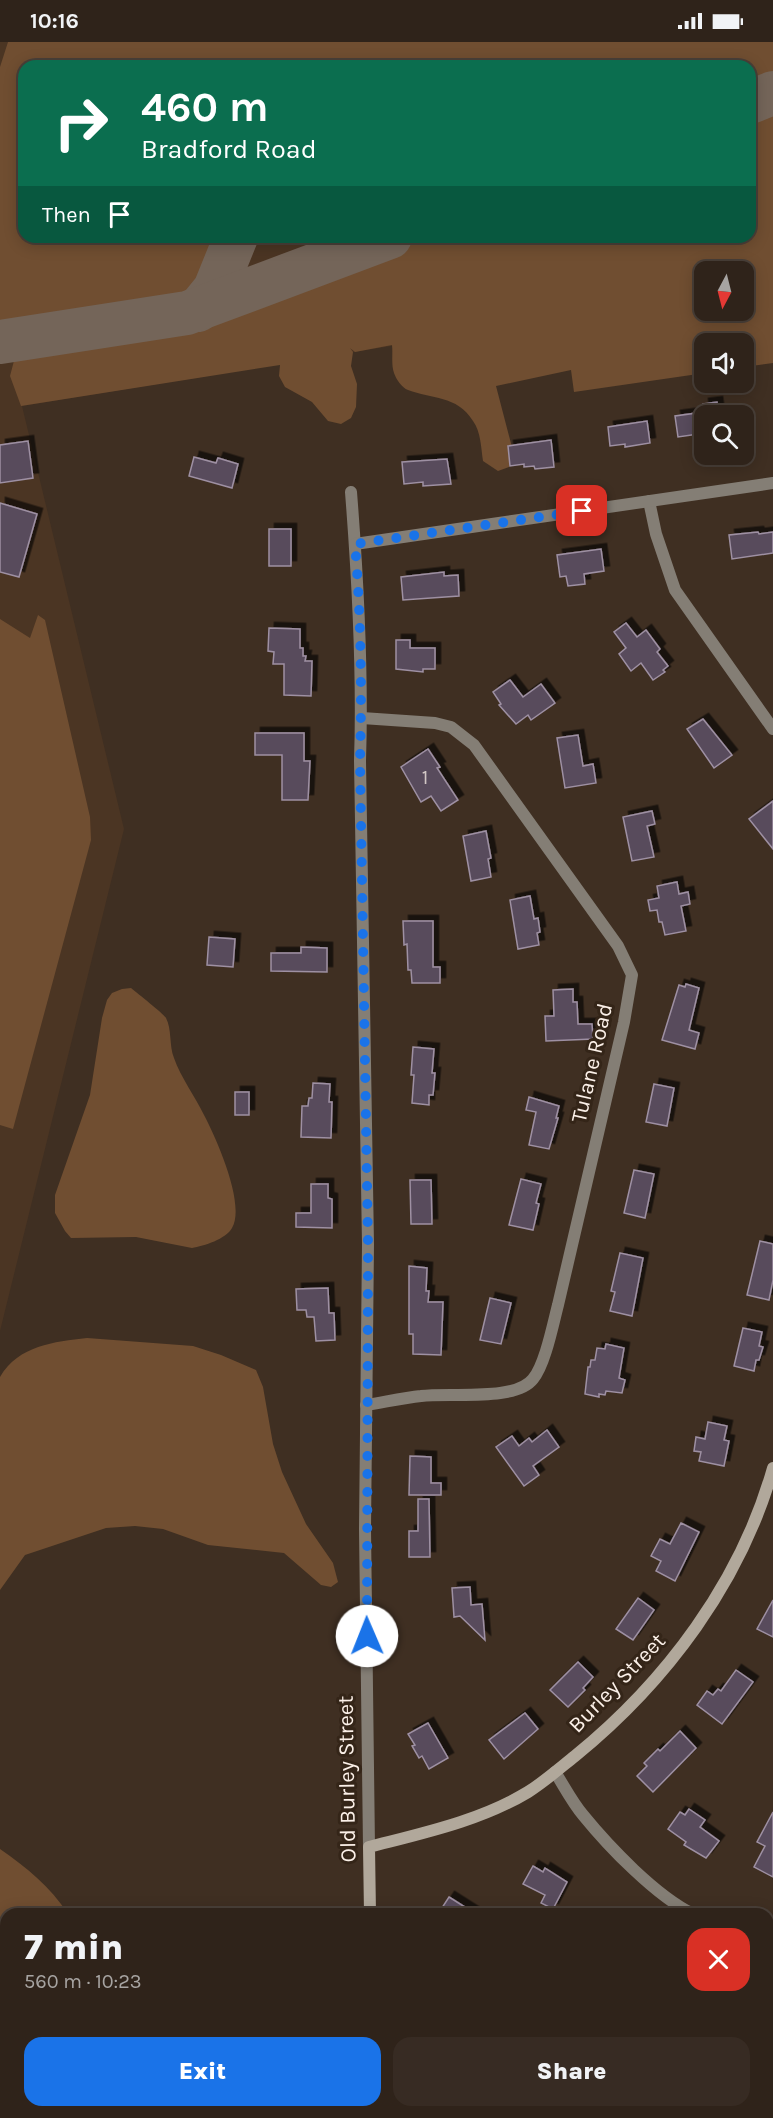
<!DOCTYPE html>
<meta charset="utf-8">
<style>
:root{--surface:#2f231a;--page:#372b23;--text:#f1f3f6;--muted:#a7a4a2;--line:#4a4039;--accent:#1a73e8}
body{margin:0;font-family:Karla,sans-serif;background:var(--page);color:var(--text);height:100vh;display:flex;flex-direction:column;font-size:22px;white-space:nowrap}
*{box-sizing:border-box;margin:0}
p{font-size:20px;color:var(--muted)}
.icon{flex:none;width:33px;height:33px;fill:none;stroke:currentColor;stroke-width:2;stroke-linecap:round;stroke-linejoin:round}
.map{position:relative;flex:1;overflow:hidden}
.details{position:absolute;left:0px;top:1866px;width:774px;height:210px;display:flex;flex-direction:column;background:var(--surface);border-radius:18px 18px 0 0;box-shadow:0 3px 15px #0003,0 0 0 2px var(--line)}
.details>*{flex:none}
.guide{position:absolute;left:18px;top:18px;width:738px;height:183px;border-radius:18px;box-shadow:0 3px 15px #0003,0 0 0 2px var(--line);background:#0b6e4f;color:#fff;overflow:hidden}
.needle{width:39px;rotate:187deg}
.tools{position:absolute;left:694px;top:219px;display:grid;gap:12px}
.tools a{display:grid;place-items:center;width:60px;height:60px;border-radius:12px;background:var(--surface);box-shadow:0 3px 15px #0003,0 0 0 2px var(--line);font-size:30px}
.pin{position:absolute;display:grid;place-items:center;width:51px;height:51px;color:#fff;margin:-26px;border-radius:12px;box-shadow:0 3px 9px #0006}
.me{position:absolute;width:66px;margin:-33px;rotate:359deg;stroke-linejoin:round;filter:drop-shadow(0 0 4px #0008)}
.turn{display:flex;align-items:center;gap:21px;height:126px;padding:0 24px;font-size:27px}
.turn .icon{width:78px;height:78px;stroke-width:2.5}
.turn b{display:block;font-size:42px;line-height:51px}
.then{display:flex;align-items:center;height:57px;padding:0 24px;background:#0003;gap:12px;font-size:22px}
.round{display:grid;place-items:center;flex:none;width:63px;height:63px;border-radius:18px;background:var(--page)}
.headline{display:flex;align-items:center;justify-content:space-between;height:102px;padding:0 24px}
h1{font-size:36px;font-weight:800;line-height:45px}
.button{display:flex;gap:12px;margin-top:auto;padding:12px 24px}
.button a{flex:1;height:69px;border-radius:18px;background:var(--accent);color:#fff;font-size:24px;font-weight:800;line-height:69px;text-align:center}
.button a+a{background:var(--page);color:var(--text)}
.status{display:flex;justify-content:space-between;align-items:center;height:42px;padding:0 30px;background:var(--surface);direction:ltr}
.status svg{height:16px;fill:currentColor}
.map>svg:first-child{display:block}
</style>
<div class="status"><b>10:16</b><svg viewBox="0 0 49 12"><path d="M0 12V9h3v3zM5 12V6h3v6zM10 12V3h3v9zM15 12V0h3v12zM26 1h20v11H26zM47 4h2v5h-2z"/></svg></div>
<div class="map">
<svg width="773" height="2076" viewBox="0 0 773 2076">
<defs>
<filter id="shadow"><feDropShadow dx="5.5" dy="-5.5" stdDeviation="0" flood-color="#0009"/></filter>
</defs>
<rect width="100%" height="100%" fill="#3f2f22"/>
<path fill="#4b3523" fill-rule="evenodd" d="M0,0H773V242L744,230H705V253L22,364L124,787L0,1289ZM24,24H750V195H24Z"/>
<g fill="#704e31" fill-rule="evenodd">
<path d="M8,0H773V36L750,45V24H24V195H227C220,212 212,248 194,256L0,289V25Z"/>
<path d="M773,65V321L744,325V302H705V331L574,350L571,328L496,344L514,413L509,425L498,429L483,419C481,406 481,390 473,379C457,353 431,357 408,348C402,346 396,337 394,331C391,323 393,311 392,303L355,310L350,306L353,310L351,324L357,342L356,365L351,376L341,382L328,379L312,360L285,345L279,334L280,323L21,364L10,334L15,315L192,284L428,195H750V73ZM705,230H744V268H705Z"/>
<polygon points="38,573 45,578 90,775 91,798 13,1087 0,1083 0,577 30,596"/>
<path d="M131,946C138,952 163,971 166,976C172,987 169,1004 174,1016C181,1036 195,1054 204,1073C216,1096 246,1162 232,1186C226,1197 204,1204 192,1206L136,1195L71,1196L65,1189L55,1171V1153L90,1053L102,976L107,958L112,951L122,947Z"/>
<path d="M87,1296L193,1304L221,1313L256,1328L263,1345L273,1402L282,1430L306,1482L333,1521L338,1540L331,1545L321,1543L284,1511L208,1503L163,1487L135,1484L106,1486L25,1513L0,1548V1335C19,1303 54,1300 87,1296Z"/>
<path d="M0,1807C27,1826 50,1844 68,1872H6V1976L0,1962Z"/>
<polygon points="768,2065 773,2067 773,2076 503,2076 503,2070 768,2070"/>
<polygon points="10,2070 184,2070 193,2076 210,2070 257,2070 259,2076 9,2076"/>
</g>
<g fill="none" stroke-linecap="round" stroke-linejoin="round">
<g stroke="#746559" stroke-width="44">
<polyline points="750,60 773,51"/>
<polyline points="198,268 215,247 236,195"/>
<polyline points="0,300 187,271 390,195"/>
</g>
</g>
<g fill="#584b5c" stroke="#9e90a3" stroke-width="1.5" filter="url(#shadow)">
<polygon points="717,360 719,374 705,374 705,391 678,395 675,374 704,370 703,362"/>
<polygon points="647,379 650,401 625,405 625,402 610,404 608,385"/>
<polygon points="551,398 554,425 535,427 534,424 524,425 524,422 510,424 508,404"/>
<polygon points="28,399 33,436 0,441 0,403"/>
<polygon points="194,415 216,421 218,416 238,422 232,446 189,434"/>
<polygon points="447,417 451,442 423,444 423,440 404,442 402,420"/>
<polygon points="0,461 37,472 19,535 0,530"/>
<rect x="269" y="487" width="22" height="37"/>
<polygon points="758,490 759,492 773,490 773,511 732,517 729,493"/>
<polygon points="601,507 604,529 584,532 585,542 568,544 566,534 560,535 557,513"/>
<polygon points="444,530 444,534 458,533 459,554 403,558 401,535"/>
<polygon points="626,581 637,595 646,588 660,607 657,610 668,624 663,628 665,630 653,638 641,621 631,629 619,612 626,606 614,590"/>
<polygon points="269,586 300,587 300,606 303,606 303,614 306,614 305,619 312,619 311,654 284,653 284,622 273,622 274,610 268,609"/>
<polygon points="396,598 410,598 410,606 435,606 435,627 423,627 423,630 396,627"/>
<polygon points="510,638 523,655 541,642 555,661 531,678 528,673 516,682 499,663 501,662 493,650"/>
<polygon points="703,677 732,713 714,726 687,687"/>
<polygon points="255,691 304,691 304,719 310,719 308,758 282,758 282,713 255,713"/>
<polygon points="578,693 583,724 593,722 596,741 565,746 557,696"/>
<polygon points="428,707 440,725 437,726 458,758 441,769 431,754 421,760 401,725"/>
<polygon points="773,759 773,807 749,777"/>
<polygon points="652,769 655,782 647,784 654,815 632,819 623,775"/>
<polygon points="486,789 491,816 488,817 491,835 471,839 463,794"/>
<polygon points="677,840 679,852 688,850 690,862 681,864 686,889 665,893 662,880 659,880 657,868 650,869 648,858 659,856 657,844"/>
<polygon points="530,854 534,877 538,876 540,890 537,891 539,903 518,907 510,858"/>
<polygon points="403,879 433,879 433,925 440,925 440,941 412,941 411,928 408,928 407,902 404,903"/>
<polygon points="209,895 235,897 233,925 207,923"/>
<polygon points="301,905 327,906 327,930 271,929 271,911 301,911"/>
<polygon points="686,942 699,946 689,988 699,991 695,1007 662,998 679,943 685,945"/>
<polygon points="573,947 573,960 577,960 578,982 592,982 593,997 546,999 545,974 554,974 553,948"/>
<polygon points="413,1005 434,1007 432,1031 435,1031 433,1053 429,1053 429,1063 412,1061 414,1033 411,1033"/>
<polygon points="313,1041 330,1042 329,1060 332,1060 331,1096 301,1095 302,1064 308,1064 309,1056 312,1056"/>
<polygon points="654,1042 674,1046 667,1084 646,1080"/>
<rect x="235" y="1050" width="14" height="23"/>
<polygon points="529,1055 559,1064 556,1076 558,1076 549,1107 529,1103 536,1070 526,1068"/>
<polygon points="634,1128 654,1132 645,1176 624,1171"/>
<polygon points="521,1137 541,1142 536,1161 539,1162 533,1188 509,1183"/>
<polygon points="410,1138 431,1138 432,1182 411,1182"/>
<polygon points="311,1142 328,1142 328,1156 332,1157 332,1186 296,1185 296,1171 311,1171"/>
<polygon points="760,1199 773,1202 773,1238 769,1258 747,1253"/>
<polygon points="620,1211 643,1216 632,1274 610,1269 615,1250 611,1249"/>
<polygon points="409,1224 427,1226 426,1249 429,1249 428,1260 443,1260 441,1313 413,1312 413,1292 409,1292"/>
<polygon points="328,1246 329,1271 334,1271 335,1298 316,1299 314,1275 307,1275 306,1268 297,1268 296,1247"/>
<polygon points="490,1256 511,1261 501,1302 480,1298"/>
<polygon points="743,1286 762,1290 759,1304 763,1305 759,1318 756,1318 754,1329 734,1324"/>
<polygon points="606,1302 624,1306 619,1336 625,1338 622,1351 606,1349 605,1353 599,1352 599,1355 585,1352 588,1325 590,1325 591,1318 595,1318 597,1306 605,1307"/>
<polygon points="708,1380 727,1384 724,1398 729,1399 724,1424 699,1419 701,1410 694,1409 696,1395 705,1397"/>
<polygon points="547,1388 559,1405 533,1424 539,1433 524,1444 496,1405 512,1394 519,1404 529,1396 532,1400"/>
<polygon points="410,1414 431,1415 431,1441 441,1441 441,1453 409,1453"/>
<polygon points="418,1457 429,1457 430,1515 409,1515 409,1489 418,1489"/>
<polygon points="681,1481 699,1490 675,1539 656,1529 661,1519 651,1514 660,1497 670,1502"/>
<polygon points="470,1545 471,1563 482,1562 485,1598 460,1574 454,1575 452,1546"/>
<polygon points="638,1556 654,1568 633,1598 616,1587"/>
<polygon points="773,1558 773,1595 757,1587"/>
<polygon points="578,1620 593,1635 583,1646 585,1648 568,1665 550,1648"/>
<polygon points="736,1628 753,1640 722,1682 697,1663 707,1649 713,1653 718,1647 721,1649"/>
<polygon points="525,1671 538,1687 504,1717 489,1698"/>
<polygon points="428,1681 448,1716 429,1727 422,1714 419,1716 412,1704 415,1703 408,1692"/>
<polygon points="680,1689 696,1706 653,1750 637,1734 647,1724 644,1721 658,1707 660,1709"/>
<polygon points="689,1767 705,1778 700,1785 719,1799 706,1816 684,1803 686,1800 668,1787 680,1770 685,1773"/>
<polygon points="773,1770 773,1835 754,1825 765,1804 757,1800"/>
<polygon points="533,1824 543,1830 545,1826 567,1840 553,1867 541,1861 545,1853 523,1842"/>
<polygon points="449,1855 476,1872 438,1872"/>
</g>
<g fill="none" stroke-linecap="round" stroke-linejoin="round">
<g stroke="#847e75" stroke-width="12">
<polyline points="649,459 656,492 675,548 773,687"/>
<path d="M362,676L435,681L451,685L474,703L618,904L632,933L624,980L558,1263C553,1282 545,1323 533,1337C515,1360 450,1350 421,1354C403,1356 385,1360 366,1363"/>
<path d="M555,1730C564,1744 572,1760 583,1773C609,1805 656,1854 693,1872"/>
<polyline points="768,1908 773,1911"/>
</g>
<g stroke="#847e75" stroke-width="12">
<path d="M351,450C358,539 363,629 360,719L368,1202L365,1487L369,1805"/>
<polyline points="355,502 773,441"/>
</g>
<g stroke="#b1a89b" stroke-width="12">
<path d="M370,1872L369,1805C423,1791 480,1779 528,1750C544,1740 560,1726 575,1714C666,1640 741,1540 773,1426"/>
<polyline points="368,2076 368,2070"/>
</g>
</g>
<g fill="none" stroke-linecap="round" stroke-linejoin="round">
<path stroke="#1a73e8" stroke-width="10" stroke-dasharray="0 18" d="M367,1594L368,1202L360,719C362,646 361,574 355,502L582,469"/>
</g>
<g text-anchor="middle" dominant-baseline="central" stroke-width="6" stroke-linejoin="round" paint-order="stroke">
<g font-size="20" fill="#d2c7c5">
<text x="425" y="735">1</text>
</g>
<g font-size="22" fill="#fbf0e8" stroke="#342518">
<text transform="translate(592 1021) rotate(-77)">Tulane Road</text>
<text transform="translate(617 1641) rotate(-46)">Burley Street</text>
<text transform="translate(347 1737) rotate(-91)">Old Burley Street</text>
</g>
</g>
</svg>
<div class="tools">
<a><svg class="needle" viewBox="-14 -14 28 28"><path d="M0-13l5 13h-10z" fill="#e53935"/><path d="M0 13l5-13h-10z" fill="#a7a4a2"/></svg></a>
<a><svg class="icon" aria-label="sound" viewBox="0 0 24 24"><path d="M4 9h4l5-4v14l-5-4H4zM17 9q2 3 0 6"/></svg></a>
<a><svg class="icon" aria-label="search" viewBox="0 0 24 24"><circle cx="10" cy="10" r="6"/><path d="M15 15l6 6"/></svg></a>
</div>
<div class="pin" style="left:582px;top:469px;background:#d93025"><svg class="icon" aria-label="arrive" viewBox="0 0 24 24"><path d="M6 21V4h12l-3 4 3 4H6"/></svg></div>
<svg class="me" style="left:367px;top:1594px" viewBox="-20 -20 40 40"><circle r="19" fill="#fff"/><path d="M0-13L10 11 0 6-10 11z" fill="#1a73e8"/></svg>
<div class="guide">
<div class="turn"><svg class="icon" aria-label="right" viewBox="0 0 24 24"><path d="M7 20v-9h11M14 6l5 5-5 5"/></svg><div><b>460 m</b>Bradford Road</div></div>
<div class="then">Then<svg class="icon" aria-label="arrive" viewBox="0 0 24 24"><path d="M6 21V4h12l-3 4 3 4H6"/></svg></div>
</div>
<section class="details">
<div class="headline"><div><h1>7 min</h1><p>560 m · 10:23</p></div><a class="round" style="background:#d93025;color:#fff"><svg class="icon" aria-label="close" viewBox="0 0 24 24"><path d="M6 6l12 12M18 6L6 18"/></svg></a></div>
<div class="button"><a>Exit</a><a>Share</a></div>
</section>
</div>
